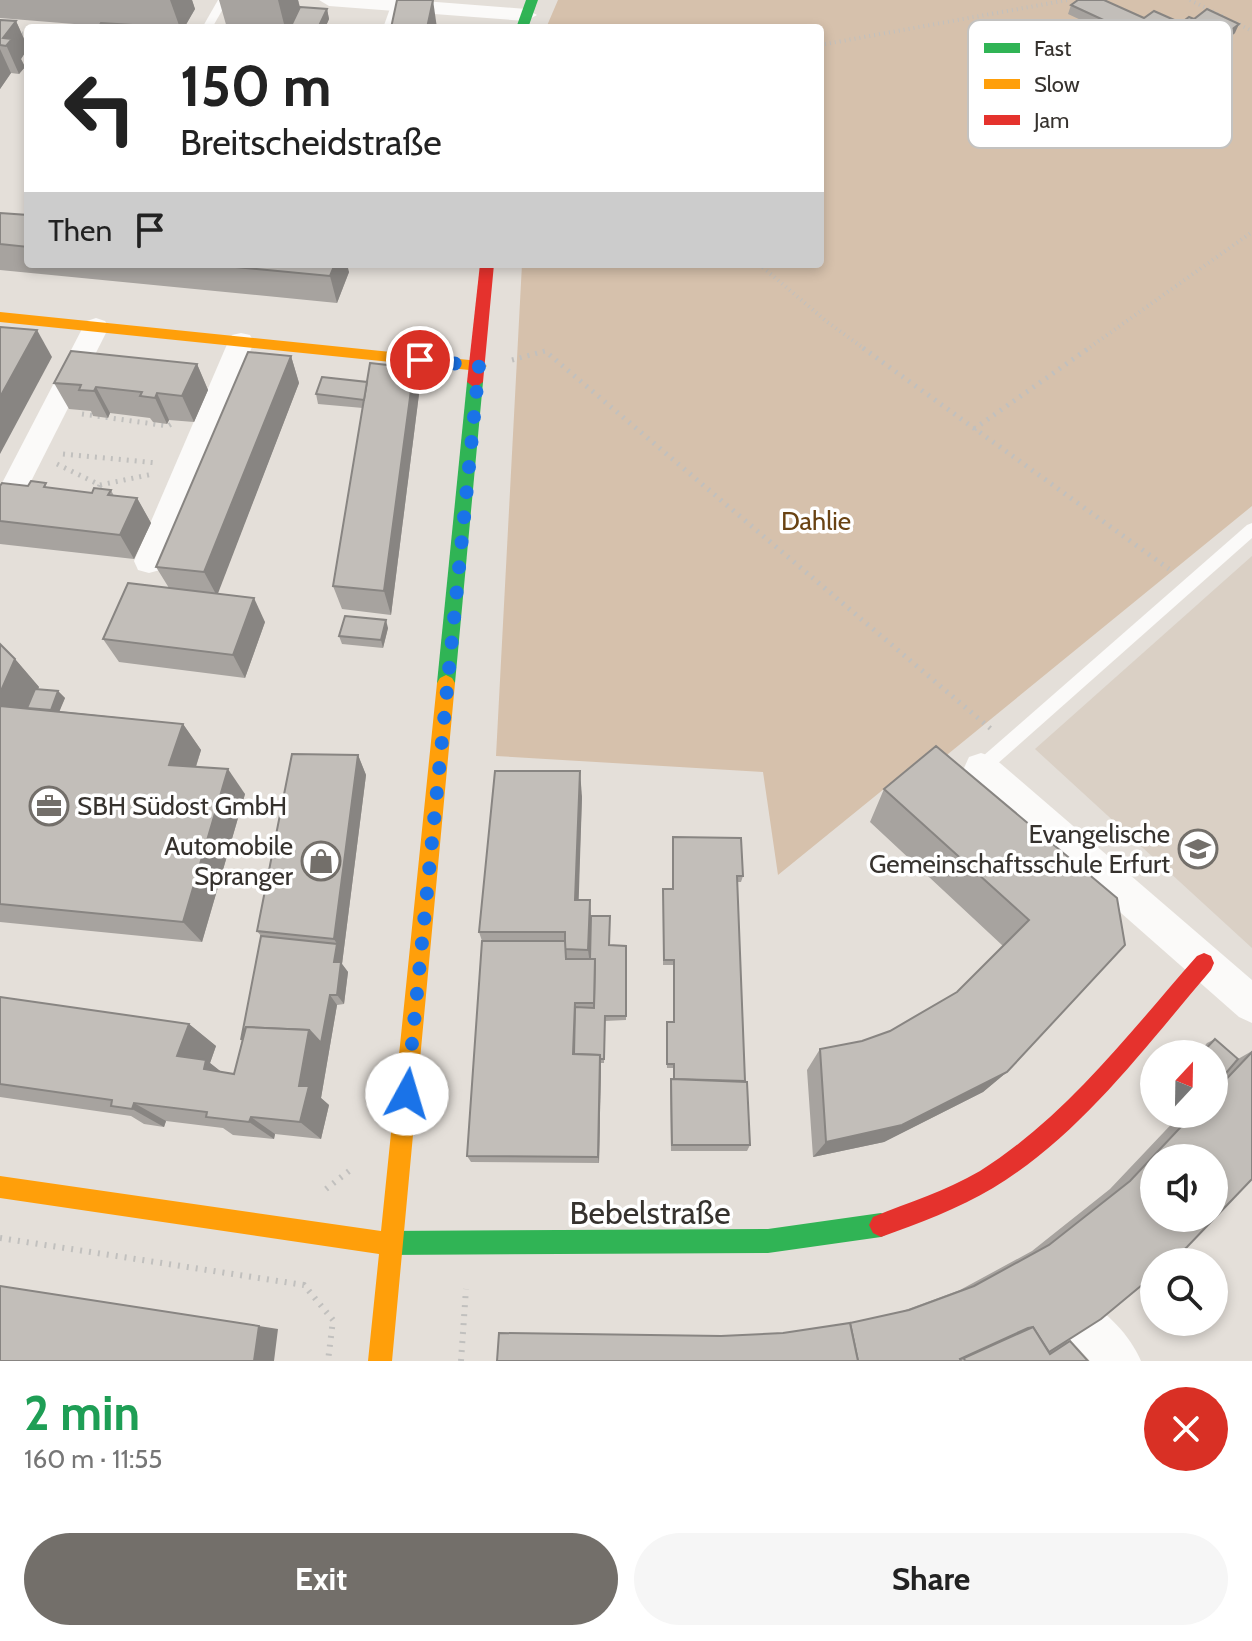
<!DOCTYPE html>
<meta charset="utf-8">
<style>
:root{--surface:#fff;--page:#f6f6f6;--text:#222;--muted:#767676;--accent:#736f6a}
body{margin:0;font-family:Cabin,sans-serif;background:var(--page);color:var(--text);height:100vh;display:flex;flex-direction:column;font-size:30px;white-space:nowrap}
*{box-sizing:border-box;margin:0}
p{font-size:26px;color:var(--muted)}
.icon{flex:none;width:44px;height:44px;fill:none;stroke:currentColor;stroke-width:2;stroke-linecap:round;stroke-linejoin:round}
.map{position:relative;height:1361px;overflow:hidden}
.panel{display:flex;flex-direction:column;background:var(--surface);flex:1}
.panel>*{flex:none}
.banner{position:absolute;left:24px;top:24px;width:800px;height:244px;border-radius:8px;box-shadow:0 4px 12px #0003;background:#fff;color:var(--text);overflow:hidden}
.needle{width:52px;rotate:22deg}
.fabs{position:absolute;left:1140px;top:1040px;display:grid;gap:16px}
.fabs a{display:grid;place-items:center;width:88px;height:88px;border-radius:50%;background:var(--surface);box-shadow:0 4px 12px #0003;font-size:40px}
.pin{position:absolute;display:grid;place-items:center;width:68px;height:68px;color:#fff;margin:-34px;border:4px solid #fff;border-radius:50%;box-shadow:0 2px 8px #0007}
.me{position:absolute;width:88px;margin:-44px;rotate:6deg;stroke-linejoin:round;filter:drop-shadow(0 0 6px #0008)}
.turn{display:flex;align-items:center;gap:28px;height:168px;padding:0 24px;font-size:36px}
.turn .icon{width:104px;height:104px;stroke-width:2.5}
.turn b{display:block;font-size:56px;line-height:68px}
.then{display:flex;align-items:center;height:76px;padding:0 24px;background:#0003;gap:16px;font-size:30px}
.round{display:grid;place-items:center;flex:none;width:84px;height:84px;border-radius:42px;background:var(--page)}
.head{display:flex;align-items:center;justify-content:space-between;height:136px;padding:0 24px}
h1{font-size:48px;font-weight:800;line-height:60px;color:#1e9e55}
.primary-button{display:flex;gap:16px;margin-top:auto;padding:16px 24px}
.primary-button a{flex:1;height:92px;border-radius:48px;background:var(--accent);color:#fff;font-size:32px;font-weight:800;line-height:92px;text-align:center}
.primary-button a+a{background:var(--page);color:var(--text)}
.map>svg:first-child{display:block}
</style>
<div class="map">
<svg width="1252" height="1361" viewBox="0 0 1252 1361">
<rect width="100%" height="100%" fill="#e4dfd9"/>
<polygon fill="#dad0c5" points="1252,556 1252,948 1035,749"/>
<polygon fill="#d6c1ac" points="558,0 1252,0 1252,506 937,763 927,754 778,875 763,772 496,756 522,264 820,264 820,28 546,28"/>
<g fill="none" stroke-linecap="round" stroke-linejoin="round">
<g stroke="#c1c0be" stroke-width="4" stroke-dasharray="1 4" stroke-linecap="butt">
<polyline points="1190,0 1226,18"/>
<polyline points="1235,22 1252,31"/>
<polyline points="17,33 28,34"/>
<polyline points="820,45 1068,0"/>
<polyline points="759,264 826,321 866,350"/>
<polyline points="1086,350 1252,232"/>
</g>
<g stroke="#c1c0be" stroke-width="5" stroke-dasharray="2 6" stroke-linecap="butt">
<polyline points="863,348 1169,569"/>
<polyline points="512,360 545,351 991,729"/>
<polyline points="82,414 168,426 173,423"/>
<polyline points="974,429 1089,348"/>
<polyline points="63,454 157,463"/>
<polyline points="57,464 100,485 96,495"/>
<polyline points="100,485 153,474"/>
</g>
<g stroke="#c1c0be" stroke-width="6" stroke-dasharray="2 7" stroke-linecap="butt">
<polyline points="326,1189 353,1168"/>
<polyline points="0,1238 304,1285 333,1320 328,1361"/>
<polyline points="461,1361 466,1289"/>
</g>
<g fill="#fbfaf9" fill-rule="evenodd">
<polygon points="218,0 228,0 212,28 202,28"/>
<polygon points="392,3 401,5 393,28 383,28"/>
<polygon points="1252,523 1252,538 987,773 981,775 975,773 973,768 975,763 1247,525"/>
</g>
<g fill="#fbfaf9" fill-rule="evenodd">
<polygon points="319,0 411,0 526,9 537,15 526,21 329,6"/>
<polygon points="96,318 105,321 109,327 10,523 0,526 0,487 83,327 87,321"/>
<polygon points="241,333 250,335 254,342 164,561 160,570 149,573 138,570 134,561 228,342 232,335"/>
<polygon points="981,753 993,757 1252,980 1252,1023 1239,1017 969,779 964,768 969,757"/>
<path d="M1082,1300C1107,1310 1130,1336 1141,1361H1090L1067,1336L1061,1321L1067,1306Z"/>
</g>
<g fill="#30b455" fill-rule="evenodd">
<polygon points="526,0 538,0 528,28 516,28"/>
<polygon points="475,376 483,382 455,683 452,688 446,691 440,688 437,683 467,382"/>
<polygon points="881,1213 889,1217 893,1225 889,1233 881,1237 768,1253 382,1255 374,1251 370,1243 374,1235 382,1231 768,1229"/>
</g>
<g fill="#ff9f0a" fill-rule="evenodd">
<polygon points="0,312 479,361 487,366 479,371 0,322"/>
<polygon points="446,675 452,678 455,683 392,1361 368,1361 379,1254 0,1198 0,1176 381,1231 437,683 440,678"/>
</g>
<g fill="#e5322d" fill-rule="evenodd">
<polygon points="480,264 494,264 483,382 475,388 467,382"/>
<path d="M1204,953L1211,956L1214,963L1211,970C1145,1047 1081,1135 993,1188C958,1209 919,1223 881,1237L873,1233L869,1225L873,1217C909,1202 946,1191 980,1171C1067,1116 1130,1032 1197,956Z"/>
</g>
</g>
<g fill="#a7a39f" fill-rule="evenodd">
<polygon points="0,0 192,0 195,9 184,28 98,28 99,26 0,18"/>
<polygon points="219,0 298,0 300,7 327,9 329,19 325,28 227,28"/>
<polygon points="1071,5 1144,18 1235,33 1207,56 1204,66 1192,76 1170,65 1171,62 1068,14"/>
<polygon points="0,20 16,21 28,48 21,59 25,67 19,74 11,73 0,89"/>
<polygon points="0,213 28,215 28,264 335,264 349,272 337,303 0,270"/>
<polygon points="291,356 299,383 217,594 265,622 245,678 119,662 103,639 169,588 156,567"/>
<polygon points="197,364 208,390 194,422 169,420 167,424 153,422 150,418 110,413 108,418 93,416 91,411 69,409 54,383"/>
<polygon points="367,382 419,394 391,615 342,609 333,586 363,408 318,404 316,394"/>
<polygon points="0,486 50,488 92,493 111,490 114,496 137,498 151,523 134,559 0,544"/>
<polygon points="388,628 383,648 342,644 339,636"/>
<polygon points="0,644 15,659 39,687 38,689 58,691 65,698 59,711 183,724 201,750 196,767 245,794 202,942 0,922"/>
<polygon points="358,755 366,775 342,964 348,972 344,1004 337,1005 321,1098 329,1105 321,1139 275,1134 274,1139 233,1135 223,1128 166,1121 164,1127 144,1124 131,1116 0,1097 0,997 189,1024 216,1046 210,1063 221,1072 234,1074 242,1041 261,936 257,931"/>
<polygon points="884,789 1117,898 1007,1072 983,1092 884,1142 813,1157 807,1070 820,1049 862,1041 890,1031 957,992 1003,946 870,822"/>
<polygon points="582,797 578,900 590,900 591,916 610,945 626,946 626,1020 605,1021 604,1063 601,1063 599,1163 471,1162 467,1156 482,941 479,932"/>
<polygon points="672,843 743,876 741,882 737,882 745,1081 750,1145 747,1151 671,1151 670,1086 671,1079 673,1079 673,1068 667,1068 666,1027 673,1022 673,965 663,965 663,895 672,889"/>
<path d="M1215,1039L1238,1059L1252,1051V1179L1187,1247L1170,1262H1154V1275L1101,1319L1064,1342L1070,1341L1088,1361H497L499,1333L721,1336L783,1333L850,1323L900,1312L960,1290L1032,1251L1110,1189L1181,1114H1214V1054H1198L1207,1043ZM1154,1158H1214V1218H1154Z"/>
</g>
<g fill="#888582">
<polygon points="170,0 192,0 195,9 184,28 180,28"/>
<polygon points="278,0 298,0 302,17 297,28 285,28"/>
<polygon points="433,0 437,28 427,28"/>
<polygon points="327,9 329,19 325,28 318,28"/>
<polygon points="16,21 28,48 21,59 25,67 19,74 3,38"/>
<polygon points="1239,24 1235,33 1198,63 1202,53"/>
<polygon points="0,49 11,73 0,89"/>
<polygon points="1208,56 1204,66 1192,76 1196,66"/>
<polygon points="335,264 347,264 349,272 337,303 330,276"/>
<polygon points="37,330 52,357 0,454 0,397"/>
<polygon points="291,356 299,383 217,596 204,572"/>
<polygon points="197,364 208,390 194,422 182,396"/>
<polygon points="414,368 419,394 391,615 384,591"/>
<polygon points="96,387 110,413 108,418 94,391"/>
<polygon points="157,393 169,420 167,424 155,398"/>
<polygon points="137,498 151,523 134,559 120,535"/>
<polygon points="254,598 265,622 245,678 233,655"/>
<polygon points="386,620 388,628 383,648 381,640"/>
<polygon points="15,659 39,687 26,718 0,711 0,693"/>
<polygon points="58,691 65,698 53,727 47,720"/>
<polygon points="183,724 201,750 188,791 169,765"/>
<polygon points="358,755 366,775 342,964 348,972 344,1004 337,995 334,962 337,944 334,939"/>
<polygon points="228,769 245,794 202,942 183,922"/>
<polygon points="580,771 582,797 578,921 575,900"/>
<polygon points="590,900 591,921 590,964 588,950"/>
<polygon points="330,995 337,1005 321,1098 329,1105 321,1139 300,1122 299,1086 309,1030"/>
<polygon points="189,1024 216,1046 210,1063 233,1081 230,1089 177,1056"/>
<polygon points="600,1055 601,1063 599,1163 598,1157"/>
<polygon points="1007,1072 983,1092 884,1142 813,1157 826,1142"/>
<polygon points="134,1103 166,1121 164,1127 132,1109"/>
<polygon points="251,1117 275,1134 274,1139 249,1122"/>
<polygon points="259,1326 278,1329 274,1361 254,1361"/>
</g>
<g fill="#c2beb9" stroke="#888582" stroke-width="2" fill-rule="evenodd">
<polygon points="397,0 433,0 427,28 391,28"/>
<polygon points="1078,0 1104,0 1144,18 1154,11 1181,23 1189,17 1194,19 1207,9 1239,24 1202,53 1208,56 1196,66 1174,56 1177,54 1071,5"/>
<polygon points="300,7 327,9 318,28 290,28"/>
<polygon points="0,20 16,21 3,38 12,39 6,46 0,45"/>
<polygon points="101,23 131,25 129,28 98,28"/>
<polygon points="0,213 28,215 28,247 0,244"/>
<polygon points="205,264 335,264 330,276"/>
<polygon points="0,327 37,330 0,397"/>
<polygon points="71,351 197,364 182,396 157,393 155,398 140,396 142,392 96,387 94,391 79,390 81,385 54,383"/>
<polygon points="248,352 291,356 204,572 156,567"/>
<polygon points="370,363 414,368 384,591 333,586"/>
<polygon points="322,377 367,382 364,400 316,394"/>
<polygon points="31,481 46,483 44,487 92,493 94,488 111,490 108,495 137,498 120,535 0,521 0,486 2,483 28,486"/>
<polygon points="128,583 254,598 233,655 103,639"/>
<polygon points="345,616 386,620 381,640 339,636"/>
<polygon points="0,644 15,659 0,693"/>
<polygon points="35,689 58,691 51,710 27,708"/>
<polygon points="0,706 183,724 169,765 228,769 183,922 0,904"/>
<polygon points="936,746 1117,898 1125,945 1007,1072 902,1125 826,1142 820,1049 862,1041 890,1031 957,992 1029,920 884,789"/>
<polygon points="292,754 358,755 334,939 257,931"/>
<polygon points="495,771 580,771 575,900 590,900 588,950 565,949 565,932 479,932"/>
<polygon points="673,837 741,838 743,876 737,876 745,1081 674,1079 674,1064 667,1064 667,1022 674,1022 674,960 664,960 663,889 673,889"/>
<polygon points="591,916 610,916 609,945 626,946 626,1016 605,1016 604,1059 600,1059 600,1055 574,1054 575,1007 594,1008 595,959 590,959"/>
<polygon points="261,936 337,944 334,962 341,962 337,995 330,995 321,1043 309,1030 246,1027 241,1040"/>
<polygon points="482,941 565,941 566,959 595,959 594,1003 575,1003 573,1054 600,1055 598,1157 467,1156"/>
<polygon points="0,997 189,1024 177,1056 206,1060 204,1069 234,1074 246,1027 309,1030 299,1086 309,1086 300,1122 251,1117 249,1122 206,1117 207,1112 134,1103 132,1109 111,1106 112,1100 0,1084"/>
<polygon points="1215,1039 1238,1059 1215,1086 1214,1085 1214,1054 1201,1054"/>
<path d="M1252,1052V1179L1187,1247L1170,1262H1154V1275L1101,1319L1049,1352L1033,1327L1028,1328L960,1359L961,1361H858L850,1323L909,1310L974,1286L1049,1245L1130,1181L1193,1114H1214V1092ZM1154,1158H1214V1218H1154Z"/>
<polygon points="671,1079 747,1082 750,1145 672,1145"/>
<polygon points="0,1286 259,1326 254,1361 0,1361"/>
<polygon points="850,1323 858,1361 497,1361 499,1333 721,1336 783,1333"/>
<polygon points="1033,1327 1050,1354 1070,1341 1088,1361 965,1361 964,1358"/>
</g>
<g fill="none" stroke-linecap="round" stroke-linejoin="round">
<polyline stroke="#1a73e8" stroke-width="14" stroke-dasharray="0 25.2" points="407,1094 479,366 420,360"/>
</g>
<defs>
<symbol id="office-ring" viewBox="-11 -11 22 22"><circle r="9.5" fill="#fff" stroke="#736f6a" stroke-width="1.5"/><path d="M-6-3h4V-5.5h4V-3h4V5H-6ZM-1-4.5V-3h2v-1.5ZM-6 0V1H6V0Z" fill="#736f6a"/></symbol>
<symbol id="school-ring" viewBox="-11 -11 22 22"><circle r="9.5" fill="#fff" stroke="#736f6a" stroke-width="1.5"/><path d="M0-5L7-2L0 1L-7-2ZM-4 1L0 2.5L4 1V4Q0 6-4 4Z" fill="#736f6a"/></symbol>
<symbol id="shop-ring" viewBox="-11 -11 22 22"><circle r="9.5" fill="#fff" stroke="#736f6a" stroke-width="1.5"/><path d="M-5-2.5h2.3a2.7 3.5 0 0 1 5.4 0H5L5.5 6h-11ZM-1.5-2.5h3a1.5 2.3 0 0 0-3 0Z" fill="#736f6a"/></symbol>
</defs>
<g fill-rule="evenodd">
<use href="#office-ring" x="27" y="784" width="44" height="44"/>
<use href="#school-ring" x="1176" y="827" width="44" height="44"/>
<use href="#shop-ring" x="299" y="839" width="44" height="44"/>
</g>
<g text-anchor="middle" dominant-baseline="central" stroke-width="7" stroke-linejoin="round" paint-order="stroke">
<g font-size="26" fill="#6a4313" stroke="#fff">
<text x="816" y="521">Dahlie</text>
</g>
<g font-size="26" fill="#36322e" stroke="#fff" text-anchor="end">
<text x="77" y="806" text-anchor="start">SBH Südost GmbH</text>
<text x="1170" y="834">Evangelische<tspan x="1170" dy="30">Gemeinschaftsschule Erfurt</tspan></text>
<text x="293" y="846">Automobile<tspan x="293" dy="30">Spranger</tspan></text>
</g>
<g font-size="32" fill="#36322e" stroke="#fff">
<text x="650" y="1212">Bebelstraße</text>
</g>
</g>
<rect x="968" y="20" width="264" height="128" rx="12" fill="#fff" stroke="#c3c2c0" stroke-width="2"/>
<rect x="984" y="43" width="36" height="10" fill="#30b455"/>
<rect x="984" y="79" width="36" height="10" fill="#ff9f0a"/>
<rect x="984" y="115" width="36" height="10" fill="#e5322d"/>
<g font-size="22" fill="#36322e">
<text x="1034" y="56">Fast</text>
<text x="1034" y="92">Slow</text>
<text x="1034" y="128">Jam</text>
</g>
</svg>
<div class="fabs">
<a><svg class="needle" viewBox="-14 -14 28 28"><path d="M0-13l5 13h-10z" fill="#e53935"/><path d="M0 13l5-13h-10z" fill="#767676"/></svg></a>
<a><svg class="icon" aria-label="sound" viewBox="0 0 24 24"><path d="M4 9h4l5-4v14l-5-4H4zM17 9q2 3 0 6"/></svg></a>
<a><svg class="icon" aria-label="search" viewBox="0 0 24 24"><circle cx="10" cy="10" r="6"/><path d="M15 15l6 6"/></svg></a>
</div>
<div class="pin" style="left:420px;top:360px;background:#d93025"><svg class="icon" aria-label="arrive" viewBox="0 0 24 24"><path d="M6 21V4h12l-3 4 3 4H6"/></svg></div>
<svg class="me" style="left:407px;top:1094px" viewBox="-20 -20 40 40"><circle r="19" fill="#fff"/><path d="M0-13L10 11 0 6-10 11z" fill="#1a73e8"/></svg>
<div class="banner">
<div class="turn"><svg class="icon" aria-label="left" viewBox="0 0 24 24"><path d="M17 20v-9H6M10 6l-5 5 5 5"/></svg><div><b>150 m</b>Breitscheidstraße</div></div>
<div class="then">Then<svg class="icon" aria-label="arrive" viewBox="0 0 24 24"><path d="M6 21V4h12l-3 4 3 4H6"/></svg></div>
</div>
</div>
<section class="panel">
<div class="head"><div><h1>2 min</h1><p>160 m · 11:55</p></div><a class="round" style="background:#d93025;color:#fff"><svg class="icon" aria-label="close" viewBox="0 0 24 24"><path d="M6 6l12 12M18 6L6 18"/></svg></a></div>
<div class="primary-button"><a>Exit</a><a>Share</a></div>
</section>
